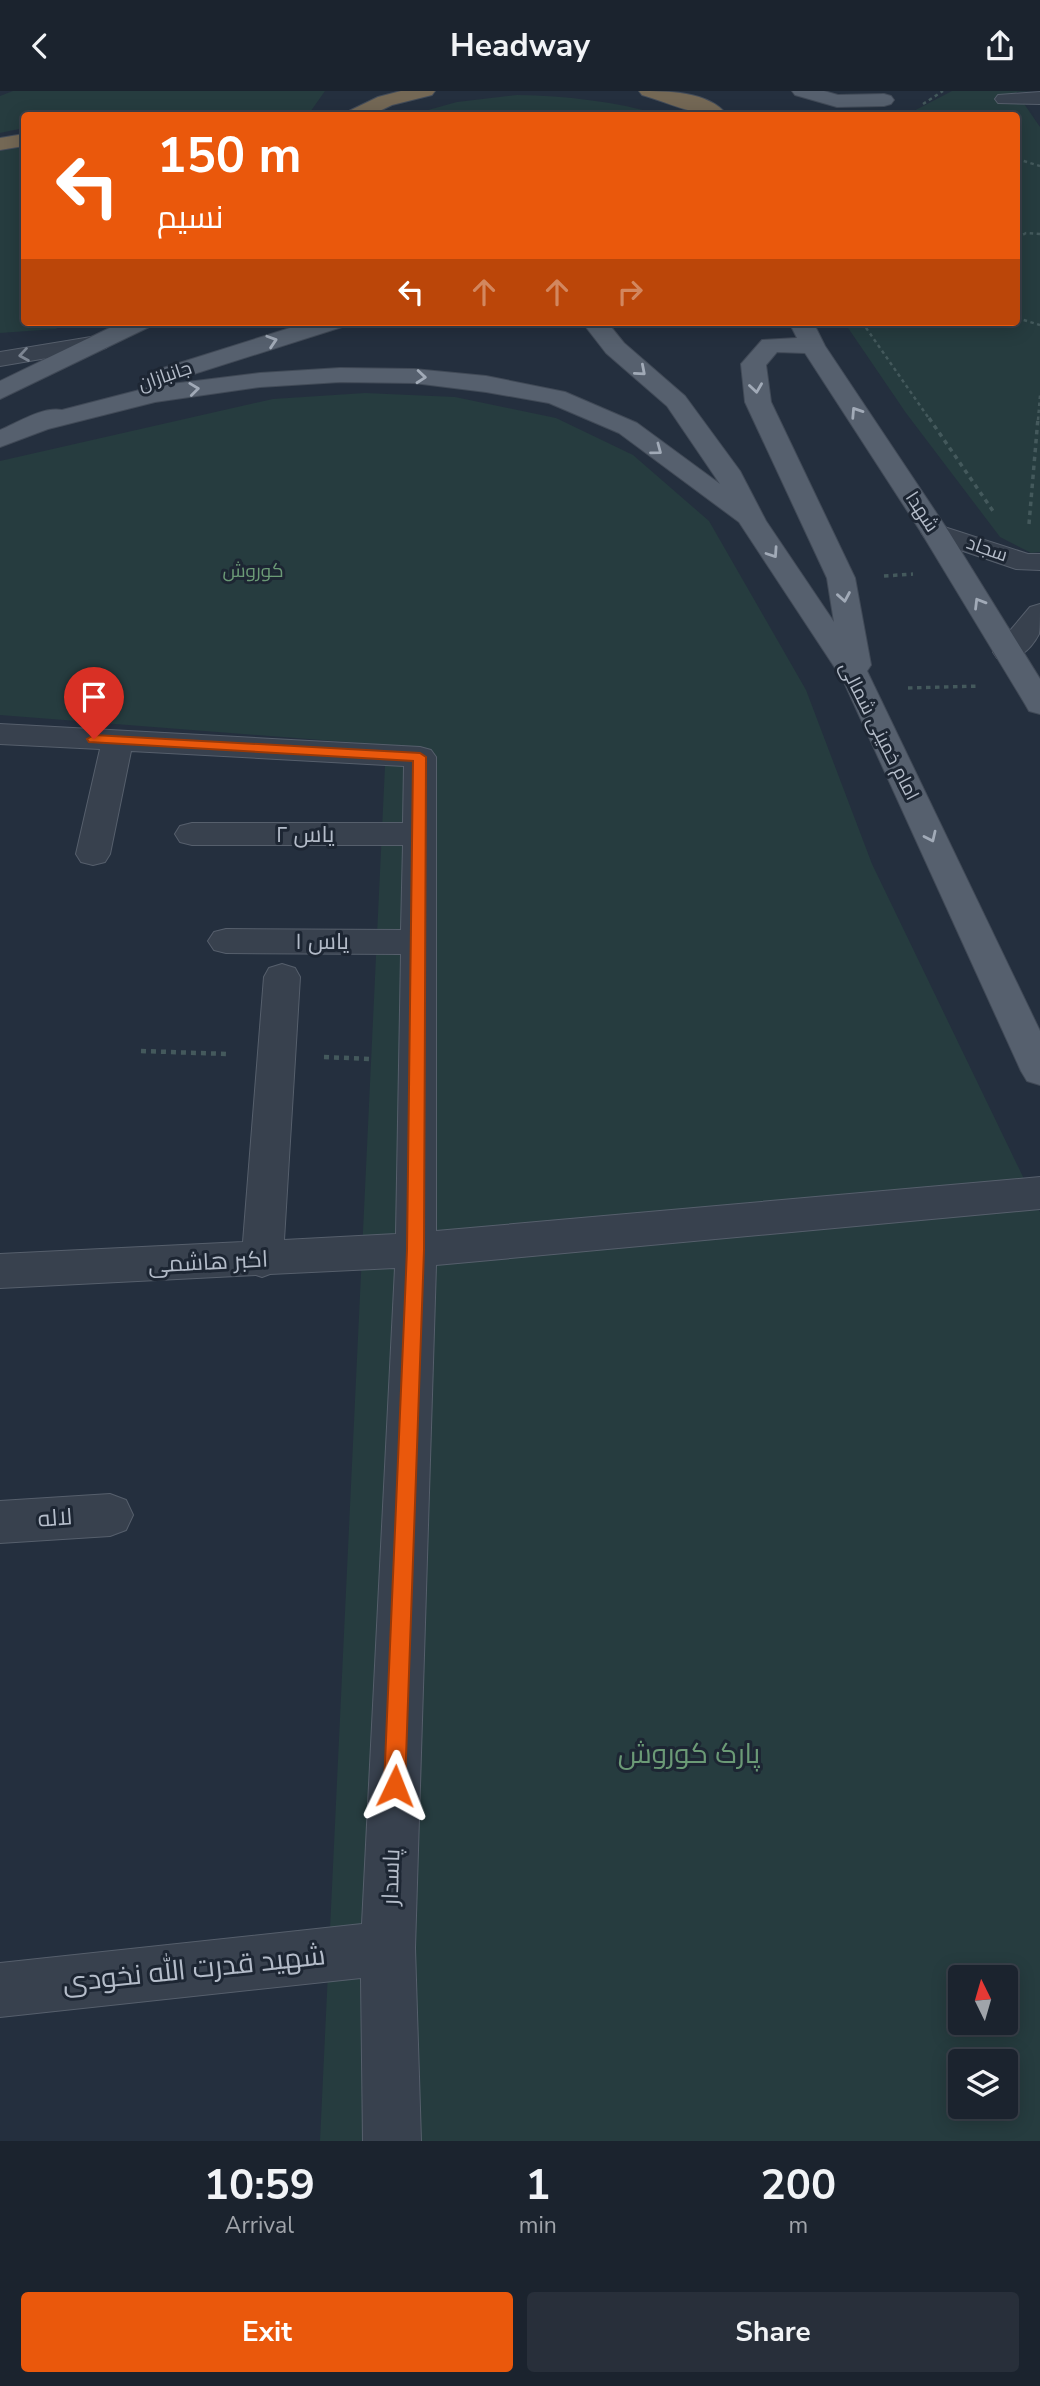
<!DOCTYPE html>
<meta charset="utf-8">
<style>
:root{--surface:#1b232e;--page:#282f3a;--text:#f1f3f6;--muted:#a0a4aa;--line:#39404a;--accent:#ea580c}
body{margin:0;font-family:"Nunito Sans",Cairo,sans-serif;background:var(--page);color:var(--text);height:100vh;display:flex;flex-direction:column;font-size:26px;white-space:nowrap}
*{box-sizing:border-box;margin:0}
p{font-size:23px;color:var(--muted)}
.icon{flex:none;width:38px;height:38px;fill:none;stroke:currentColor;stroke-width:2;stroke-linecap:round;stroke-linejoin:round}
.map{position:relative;height:2050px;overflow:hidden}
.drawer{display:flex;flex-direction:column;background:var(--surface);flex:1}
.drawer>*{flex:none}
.banner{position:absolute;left:21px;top:21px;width:999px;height:214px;border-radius:7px;box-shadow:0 4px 18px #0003,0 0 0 2px var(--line);background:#ea580c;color:#fff;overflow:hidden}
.needle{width:46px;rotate:355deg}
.tools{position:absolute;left:948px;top:1874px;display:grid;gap:14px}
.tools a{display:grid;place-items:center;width:70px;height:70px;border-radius:7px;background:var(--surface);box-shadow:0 4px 18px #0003,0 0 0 2px var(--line);font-size:35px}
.pin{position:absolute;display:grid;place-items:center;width:60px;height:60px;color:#fff;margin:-72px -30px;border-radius:50% 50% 50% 0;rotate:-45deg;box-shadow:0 0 7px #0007}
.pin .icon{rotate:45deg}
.me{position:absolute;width:77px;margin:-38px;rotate:2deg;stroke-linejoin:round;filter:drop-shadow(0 0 5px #0008)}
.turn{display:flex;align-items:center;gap:24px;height:147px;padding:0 21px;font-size:32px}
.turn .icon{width:91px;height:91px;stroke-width:2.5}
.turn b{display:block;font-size:49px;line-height:60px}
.lanes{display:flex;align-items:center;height:66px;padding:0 21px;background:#0003;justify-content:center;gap:35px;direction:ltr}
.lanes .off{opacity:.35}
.eta{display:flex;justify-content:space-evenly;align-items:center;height:119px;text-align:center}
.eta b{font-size:42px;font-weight:700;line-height:49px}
.button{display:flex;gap:14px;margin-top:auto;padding:14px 21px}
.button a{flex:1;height:80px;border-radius:7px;background:var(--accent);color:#fff;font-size:28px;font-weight:700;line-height:80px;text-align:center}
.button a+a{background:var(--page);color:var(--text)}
header{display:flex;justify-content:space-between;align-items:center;height:91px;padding:0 21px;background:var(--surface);font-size:32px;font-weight:700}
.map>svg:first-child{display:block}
</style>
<header><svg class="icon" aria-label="back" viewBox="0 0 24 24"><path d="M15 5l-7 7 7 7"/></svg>Headway<svg class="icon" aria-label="share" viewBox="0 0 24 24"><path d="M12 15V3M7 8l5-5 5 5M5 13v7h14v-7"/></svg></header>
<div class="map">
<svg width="1040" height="2050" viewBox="0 0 1040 2050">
<rect width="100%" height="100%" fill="#242f3e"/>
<g fill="#263c3f" fill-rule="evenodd">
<polygon points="13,0 325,0 308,24 24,24 24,37 0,42 0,5"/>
<polygon points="952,0 1033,0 1016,1 1040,36 1040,461 1031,462 1000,446 906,322 844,231 1017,231 1017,24 906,24"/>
<path d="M517,4C567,5 613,10 662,24H410L457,11Z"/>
<polygon points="24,56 24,231 65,231 56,238 0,242 0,60"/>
<path d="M365,302L455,306L556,327L633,364L709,430L806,599L872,773L1040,1121V2050H320L386,654L0,624V370L273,308ZM961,1886H1006V1932H961ZM961,1970H1006V2016H961Z"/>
</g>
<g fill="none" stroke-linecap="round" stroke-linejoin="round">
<defs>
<g id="minor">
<polygon points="1040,1 1040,13 998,12 995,8 998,4"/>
<polygon points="97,245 106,247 109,252 106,257 0,275 0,261"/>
<polygon points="935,433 1028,463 1040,463 1040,479 1016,478 925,447 921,441 925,435"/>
<path d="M1040,513C1040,522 1040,535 1039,543C1030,560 1016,572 997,567L993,561L997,555L1030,516Z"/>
<polygon points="0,633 420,656 431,659 436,666 436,1140 1040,1086 1040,1118 436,1174 415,1857 421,2050 363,2050 361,1887 0,1926 0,1872 362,1833 395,1177 270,1183 262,1186 256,1184 0,1197 0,1163 243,1151 264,886 269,877 282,873 295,877 300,886 284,1149 396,1143 401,863 226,862 214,859 208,850 214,841 226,838 401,839 403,754 192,754 180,751 175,743 180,735 192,732 403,732 404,675 131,660 110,763 105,771 93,774 81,771 76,763 100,658 0,653"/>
<polygon points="110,1403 126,1409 133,1424 126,1439 110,1445 0,1452 0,1410"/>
</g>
<g id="major">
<polygon points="792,0 824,0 838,4 884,3 891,5 894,9 891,13 884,15 837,16 795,4"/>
<polygon points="122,231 153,231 149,236 0,308 0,290"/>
<polygon points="309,231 346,231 342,236 178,288 169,290 160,288 157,283 160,278"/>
<path d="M582,231H607L624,252L685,305L740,380L766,430L834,531L827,487L745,311L741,273L762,249L797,247L789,231H813L825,255L949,441L1040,588V623L1029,620L1025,613L921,441L805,262L777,261L766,274L771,311L855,487L871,574L867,580L1040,940V994L1027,990L1021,980L843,589L739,431L619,342L549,312L486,301L414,292L340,291L260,296L155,311L48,338L0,356V339C17,332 43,315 62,319L155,295L260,282L340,277L414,278L486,285L565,301L637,332L720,393L667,315L606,262Z"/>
</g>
<g id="highway">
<polygon points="401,0 435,0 432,4 392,14 371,24 346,24 349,20 378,6"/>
<path d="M639,0C666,0 709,0 727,24C699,27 670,12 642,4Z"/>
<polygon points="24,43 24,55 0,59 0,47"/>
</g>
</defs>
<use href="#minor" stroke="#565f6c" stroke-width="2"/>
<use href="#major" stroke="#414a57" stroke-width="2"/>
<use href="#highway" stroke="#434c59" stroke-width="2"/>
<g stroke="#44595c" stroke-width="2.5" stroke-dasharray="3.5 3.5" stroke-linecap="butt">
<polyline points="923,13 943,0"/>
<polyline points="1017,68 1040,75"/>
<polyline points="1017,147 1026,142 1040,143"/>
<polyline points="1017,227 1040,234"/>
<polyline points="862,231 930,329"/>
<polyline points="1038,329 1040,304"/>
</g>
<g stroke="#44595c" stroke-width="3.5" stroke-dasharray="4.5 4.5" stroke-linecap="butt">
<polyline points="929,327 993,420"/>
<polyline points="1029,433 1038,327"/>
<polyline points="884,485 913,483"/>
<polyline points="908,597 980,595"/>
</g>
<g stroke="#44595c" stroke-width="4.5" stroke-dasharray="5 5" stroke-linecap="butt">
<polyline points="141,960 228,963"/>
<polyline points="324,966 371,968"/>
</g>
<use href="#minor" fill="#38414e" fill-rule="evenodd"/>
<use href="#major" fill="#56606e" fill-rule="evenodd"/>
<use href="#highway" fill="#746855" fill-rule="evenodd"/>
</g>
<defs><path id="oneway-chevron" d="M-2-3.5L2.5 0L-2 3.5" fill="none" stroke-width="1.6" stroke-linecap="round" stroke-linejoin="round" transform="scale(1.75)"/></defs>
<g stroke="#a1aab7">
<use href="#oneway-chevron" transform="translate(272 250) rotate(-18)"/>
<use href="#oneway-chevron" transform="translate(641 280) rotate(41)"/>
<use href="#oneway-chevron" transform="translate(421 286) rotate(5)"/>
<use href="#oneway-chevron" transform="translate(756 297) rotate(82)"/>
<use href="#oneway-chevron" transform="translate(194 298) rotate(-7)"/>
<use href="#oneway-chevron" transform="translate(856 321) rotate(-123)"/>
<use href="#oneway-chevron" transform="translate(657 359) rotate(37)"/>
<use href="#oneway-chevron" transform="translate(773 462) rotate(56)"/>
<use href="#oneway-chevron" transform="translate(844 506) rotate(80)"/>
<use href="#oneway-chevron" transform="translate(979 512) rotate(-121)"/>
<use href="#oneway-chevron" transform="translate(931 746) rotate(65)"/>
</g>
<use stroke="#7c8592" href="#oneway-chevron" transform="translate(24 264) rotate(171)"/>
<polygon fill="#ea580c" stroke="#983908" stroke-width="2" points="94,644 420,662 426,666 424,1159 405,1695 402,1703 395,1706 387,1703 384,1695 407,1159 413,670 89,651 87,648"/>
<g text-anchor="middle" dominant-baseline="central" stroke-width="6" stroke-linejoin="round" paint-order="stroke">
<g font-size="19" fill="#b4bcc9" stroke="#1d2633">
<text transform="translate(165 285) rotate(-19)">جانبازان</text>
<text transform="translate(922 421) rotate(57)">شهدا</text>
<text transform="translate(987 458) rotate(19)">سجاد</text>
<text transform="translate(879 640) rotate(63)">امام خمینی شمالی</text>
</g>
<g font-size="19" fill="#6b9a76" stroke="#1d2633">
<text x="253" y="480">کوروش</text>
</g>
<g font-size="23" fill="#b4bcc9" stroke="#1d2633">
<text x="305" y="743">یاس ۲</text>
<text x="322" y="850">یاس ۱</text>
<text transform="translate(208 1171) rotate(-3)">اکبر هاشمی</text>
<text transform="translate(55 1427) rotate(-4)">لاله</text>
<text transform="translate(391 1786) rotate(-88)">پاسدار</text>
</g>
<g font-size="28" fill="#6b9a76" stroke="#1d2633">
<text x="689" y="1663">پارک کوروش</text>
</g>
<g font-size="28" fill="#b4bcc9" stroke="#1d2633">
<text transform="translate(194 1878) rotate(-6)">شهید قدرت الله نخودی</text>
</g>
</g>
</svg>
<div class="tools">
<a><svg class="needle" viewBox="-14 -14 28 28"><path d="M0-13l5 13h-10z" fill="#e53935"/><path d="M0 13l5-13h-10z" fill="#a0a4aa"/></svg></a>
<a><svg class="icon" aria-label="layers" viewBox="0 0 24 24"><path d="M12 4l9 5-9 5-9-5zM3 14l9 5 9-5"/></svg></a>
</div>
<div class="pin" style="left:94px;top:648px;background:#d93025"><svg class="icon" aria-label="arrive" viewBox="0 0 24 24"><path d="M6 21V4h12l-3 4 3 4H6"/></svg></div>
<svg class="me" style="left:395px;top:1695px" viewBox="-20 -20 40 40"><path d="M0-17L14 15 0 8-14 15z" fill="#ea580c" stroke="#fff" stroke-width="4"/></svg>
<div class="banner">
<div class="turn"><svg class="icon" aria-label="left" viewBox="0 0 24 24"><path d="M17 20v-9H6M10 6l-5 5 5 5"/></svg><div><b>150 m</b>نسیم</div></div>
<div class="lanes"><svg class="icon" aria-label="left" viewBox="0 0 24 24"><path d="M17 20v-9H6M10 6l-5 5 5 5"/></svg><svg class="icon off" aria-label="ahead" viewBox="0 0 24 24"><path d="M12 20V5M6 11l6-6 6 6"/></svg><svg class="icon off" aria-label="ahead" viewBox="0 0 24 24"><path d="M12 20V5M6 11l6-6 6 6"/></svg><svg class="icon off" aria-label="right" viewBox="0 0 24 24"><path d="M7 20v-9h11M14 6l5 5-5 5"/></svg></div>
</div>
</div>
<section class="drawer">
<div class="eta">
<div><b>10:59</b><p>Arrival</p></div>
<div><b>1</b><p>min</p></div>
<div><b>200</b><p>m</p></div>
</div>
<div class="button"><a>Exit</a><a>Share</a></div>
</section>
